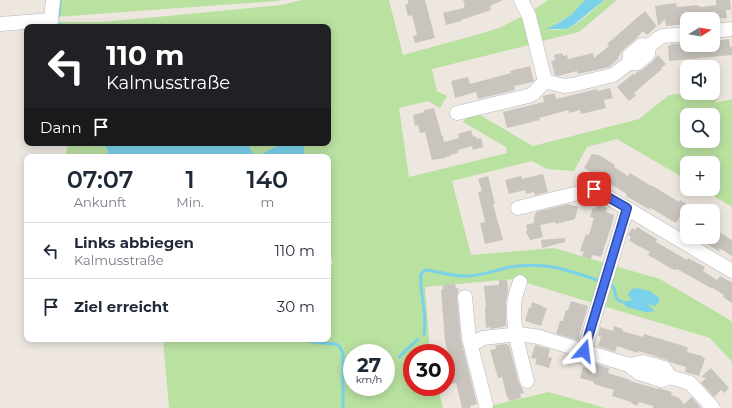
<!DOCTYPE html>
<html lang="de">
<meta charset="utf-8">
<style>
:root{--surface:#fff;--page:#f2f2f3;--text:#1f2937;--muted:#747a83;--line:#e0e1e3}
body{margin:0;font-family:Montserrat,sans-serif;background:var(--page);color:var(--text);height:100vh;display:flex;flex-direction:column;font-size:15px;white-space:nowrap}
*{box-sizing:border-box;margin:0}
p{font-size:13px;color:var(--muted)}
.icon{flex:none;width:22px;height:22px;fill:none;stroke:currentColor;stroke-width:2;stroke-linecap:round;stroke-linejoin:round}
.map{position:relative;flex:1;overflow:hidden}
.side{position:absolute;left:24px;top:154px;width:307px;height:188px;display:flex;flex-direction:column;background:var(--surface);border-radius:8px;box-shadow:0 2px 10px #0003}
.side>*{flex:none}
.banner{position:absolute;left:24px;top:24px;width:307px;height:122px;border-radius:8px;box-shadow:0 2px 10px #0003;background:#202124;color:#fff;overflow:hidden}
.needle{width:26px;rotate:79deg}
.controls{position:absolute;left:680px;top:12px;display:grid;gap:8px}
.controls a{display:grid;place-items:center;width:40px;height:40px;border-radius:8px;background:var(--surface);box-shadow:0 2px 10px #0003;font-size:20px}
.speed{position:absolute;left:343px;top:344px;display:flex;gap:8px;font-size:20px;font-weight:700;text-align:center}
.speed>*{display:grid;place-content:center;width:52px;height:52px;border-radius:50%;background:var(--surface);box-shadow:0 2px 10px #0003;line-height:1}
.speed small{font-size:10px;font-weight:400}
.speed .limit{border:6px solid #d22;background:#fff;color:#111}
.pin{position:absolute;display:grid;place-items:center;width:34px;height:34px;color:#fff;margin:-17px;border-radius:8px;box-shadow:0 2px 6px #0006}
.me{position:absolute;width:44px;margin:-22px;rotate:17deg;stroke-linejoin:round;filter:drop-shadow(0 0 3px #0008)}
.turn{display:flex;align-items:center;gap:14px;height:84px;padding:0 16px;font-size:18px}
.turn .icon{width:52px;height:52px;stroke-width:2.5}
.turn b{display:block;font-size:28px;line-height:34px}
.then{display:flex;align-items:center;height:38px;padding:0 16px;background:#0003;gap:8px;font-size:15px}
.eta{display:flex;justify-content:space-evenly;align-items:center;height:68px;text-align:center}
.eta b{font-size:24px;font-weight:600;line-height:28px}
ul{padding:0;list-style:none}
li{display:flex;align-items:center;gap:12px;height:56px;padding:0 16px;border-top:1px solid var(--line)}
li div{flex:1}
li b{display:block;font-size:15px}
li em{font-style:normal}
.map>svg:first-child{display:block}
</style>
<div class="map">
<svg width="732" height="408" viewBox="0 0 732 408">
<rect width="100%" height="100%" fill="#ede7e0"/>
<g fill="#b9e1a0" fill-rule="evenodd">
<polygon points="56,0 282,0 277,1 55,17"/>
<path d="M302,0H389L403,55L483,33L499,28L525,15L533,44L432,69L437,91L447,96L440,108L428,101L399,108L409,177L507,153L506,147L463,122L467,117L478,114L533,146L639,119L669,95L689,93H713V91H716L717,100L715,103L732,99V207L702,189H713V163H687V180L617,139L587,147L574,171L547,169L532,161L452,181L471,255L554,248L605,263L593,303L514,279L425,287L430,353H412V387H438L443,408H169L163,339H253L258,341L259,339H328V271L333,263L328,249V157H304V147L299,143H328V27H60L59,22H103L281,5ZM687,115H713V141H687ZM352,353H386V387H352Z"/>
<path d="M548,0H585L571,15L547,29C552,30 560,30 566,29C576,27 595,8 604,0H617L579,32L538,42L531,12Z"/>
<polygon points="68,143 97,143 105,146 108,150 106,157 68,157 66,154"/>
<polygon points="248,143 284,143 265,152 260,157 252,153 248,144"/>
<polygon points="615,266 660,279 730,320 732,323 732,362 710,338 603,306"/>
<polygon points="549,392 605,408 482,408"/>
</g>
<g fill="#79d2e9">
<polygon points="585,0 604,0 575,24 567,29 546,29 560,22 571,15"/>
<polygon points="97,143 248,143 248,144 252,152 259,157 106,157 108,150 105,146"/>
<polygon points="284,143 299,143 304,147 304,157 260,157 265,152"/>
<polygon points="636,288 650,291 659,298 659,303 655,306 647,304 654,310 652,312 645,312 627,307 622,302 632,300 628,295 629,292 632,289"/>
</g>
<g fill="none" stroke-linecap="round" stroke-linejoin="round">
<g stroke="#79d2e9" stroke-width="3">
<polyline points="59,16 60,2"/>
<polyline points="60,24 61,27"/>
<path d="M608,283C620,288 610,298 622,302"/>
<path d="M424,335C428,314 419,294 421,274L425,270C439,271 453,277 468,276C482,276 496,270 510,267C544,261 568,270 600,281"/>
<path d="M303,339C313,344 325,343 336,344L340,347L343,354V408"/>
<polyline points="399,357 418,339"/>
</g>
</g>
<g fill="#c9c5be">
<polygon points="408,0 425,0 435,38 415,43 413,36 417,35 412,15 408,16 405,4 408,4"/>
<polygon points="463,0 503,0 490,6 491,10 461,20 461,21 446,25 443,13 464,8 464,6 465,6"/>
<polygon points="716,0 730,0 731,10 726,10 727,18 713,19 687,19 687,24 666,26 665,19 658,26 655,6 676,3 677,7 698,5 698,6 702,7 716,5"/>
<polygon points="645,11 657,26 647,35 643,31 634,41 625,48 618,57 619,58 609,67 578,74 577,71 558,76 555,75 551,61 555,60 554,55 562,53 563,56 567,55 568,59 593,53 594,58 609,46 607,44"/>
<polygon points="729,39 730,47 732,47 732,55 669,61 668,46 671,45 671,44 687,43 687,45 714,45 713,41"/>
<polygon points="658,55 666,64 661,68 662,69 634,93 636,95 629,101 617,87 633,74 634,75 638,71 642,70 653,61"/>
<polygon points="530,66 534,81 533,82 514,86 515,90 478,99 476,92 455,98 451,81 468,77 470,84 511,73 510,71"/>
<polygon points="610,88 613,98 604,100 606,108 581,114 580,110 569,113 568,110 539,118 540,120 507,128 503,112 544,102 543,96 555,93 556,99 597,89 598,91"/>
<polygon points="434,108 442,136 443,136 444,142 459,138 458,134 471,130 473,137 476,136 477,139 481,138 483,147 473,150 472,146 458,150 458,153 450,155 451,156 445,157 445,158 432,160 425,132 420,133 418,125 415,126 413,115 424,112 424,110"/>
<polygon points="592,154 599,155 615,165 614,167 628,176 630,173 651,186 651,185 679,202 680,200 687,204 686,206 690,208 688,211 687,211 687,213 685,217 681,215 676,223 649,207 650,210 626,196 627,194 584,168"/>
<polygon points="543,174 548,192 535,195 534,192 526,194 525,190 509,194 505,180 521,176 522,179"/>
<polygon points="488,176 495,204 493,204 503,240 485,244 480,223 485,222 478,192 482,191 478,179"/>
<polygon points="568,204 578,207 575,219 556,224 555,222 540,225 543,237 530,240 526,232 527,229 526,225 534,223 534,218 536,212"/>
<polygon points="597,205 607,208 606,212 614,215 612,224 601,257 592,255 591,259 582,256 584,252 580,251 586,234 589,235 594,218 590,217 593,208 596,209"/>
<polygon points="637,227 657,239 656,242 687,260 688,258 705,267 703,271 717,280 720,276 731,282 732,281 732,303 723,297 724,295 713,288 711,288 677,269 676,270 672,269 648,255 650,252 633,243 629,240 631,237 628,235 632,228 635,230"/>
<polygon points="713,228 732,240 732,256 719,248 720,252 695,237 713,237"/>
<polygon points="565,238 565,242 542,248 541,240"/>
<polygon points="499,280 507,280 508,292 506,301 506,326 503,326 503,327 490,329 490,327 486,328 485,307 486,307 484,286 499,285"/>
<polygon points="455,284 456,288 458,288 458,292 457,298 461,340 477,404 470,406 470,408 462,408 456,383 451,384 446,360 450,359 445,341 441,290 443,289 443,285"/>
<polygon points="571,301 588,306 578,340 556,334 560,321 563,321 566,310 568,310"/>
<polygon points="532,302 543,306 542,307 547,308 541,326 525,321 529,307 531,308"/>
<polygon points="614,326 623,329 622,331 643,337 644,334 684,346 688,348 687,352 702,356 705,359 699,376 685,372 686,367 669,362 667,360 639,351 638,353 617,346 615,352 598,346 601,337 598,336 600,327 613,331"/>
<polygon points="507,344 508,346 509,345 519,383 522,388 524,393 520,394 521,398 509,401 508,397 507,397 502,377 498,378 490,350 496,349 495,345"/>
<polygon points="535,345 550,349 548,357 552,358 549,368 535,364 537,359 531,358"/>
<polygon points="590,362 609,368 608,373 630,380 630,381 658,389 659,388 672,392 671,395 679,398 684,404 692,397 701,408 653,408 653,406 639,402 637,406 633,404 631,402 612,396 614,390 594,384 594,382 580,378 583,367 588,369"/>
<polygon points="711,368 729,388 724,393 721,390 714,397 701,383 706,378 701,377"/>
</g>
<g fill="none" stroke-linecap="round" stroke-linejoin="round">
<defs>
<g id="minor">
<polyline points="521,0 529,16 545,81"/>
<polyline points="0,24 51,20 53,0"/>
<polyline points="713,31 732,29"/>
<polyline points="629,63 637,63 648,54 649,46"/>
<polyline points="457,113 528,96 533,94 545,81 564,86 572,85 613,75 629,63 630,55 642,45 649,46 659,38 663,36 687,34"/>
<polyline points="518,208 594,189 732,271"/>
<path d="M520,282C517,290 514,298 514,307C513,331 521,357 527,381"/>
<polyline points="465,297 469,338 486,405"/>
<polyline points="471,345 483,338 520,334 539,337 629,365 643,362 664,368 670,377 690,383 713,408"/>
<polyline points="584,351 627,209"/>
<polyline points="629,365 639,373 661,380 670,377"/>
</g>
</defs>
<use href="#minor" stroke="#b3b7bf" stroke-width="15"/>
<use href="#minor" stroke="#fff" stroke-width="14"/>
</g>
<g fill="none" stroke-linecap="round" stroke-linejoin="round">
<defs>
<polyline id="route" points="584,351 627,208 594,189"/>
</defs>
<use href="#route" stroke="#2f4a9d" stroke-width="10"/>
<use href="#route" stroke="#4972f1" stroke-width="7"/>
</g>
</svg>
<div class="controls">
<a><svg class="needle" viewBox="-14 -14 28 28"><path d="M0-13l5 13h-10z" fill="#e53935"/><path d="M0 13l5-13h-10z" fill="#747a83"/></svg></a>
<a><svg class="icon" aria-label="sound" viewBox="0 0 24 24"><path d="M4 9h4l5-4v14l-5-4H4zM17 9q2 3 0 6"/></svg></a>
<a><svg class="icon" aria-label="search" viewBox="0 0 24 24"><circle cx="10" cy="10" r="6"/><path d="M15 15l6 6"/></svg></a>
<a>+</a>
<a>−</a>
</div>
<div class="speed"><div>27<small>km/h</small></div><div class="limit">30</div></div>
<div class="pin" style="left:594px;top:189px;background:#d93025"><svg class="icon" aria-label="arrive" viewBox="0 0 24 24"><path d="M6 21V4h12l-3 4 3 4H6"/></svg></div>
<svg class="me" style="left:584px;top:351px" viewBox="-20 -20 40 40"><path d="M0-17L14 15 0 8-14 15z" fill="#4972f1" stroke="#fff" stroke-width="4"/></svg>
<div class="banner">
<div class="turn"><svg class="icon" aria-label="left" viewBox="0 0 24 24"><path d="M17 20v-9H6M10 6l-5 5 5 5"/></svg><div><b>110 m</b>Kalmusstraße</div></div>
<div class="then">Dann<svg class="icon" aria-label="arrive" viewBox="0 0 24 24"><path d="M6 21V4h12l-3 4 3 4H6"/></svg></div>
</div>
<section class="side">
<div class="eta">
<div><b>07:07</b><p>Ankunft</p></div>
<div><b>1</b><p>Min.</p></div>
<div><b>140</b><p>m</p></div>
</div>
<ul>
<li><svg class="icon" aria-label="left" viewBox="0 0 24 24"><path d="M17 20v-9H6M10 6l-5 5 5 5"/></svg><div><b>Links abbiegen</b><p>Kalmusstraße</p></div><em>110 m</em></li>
<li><svg class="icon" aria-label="arrive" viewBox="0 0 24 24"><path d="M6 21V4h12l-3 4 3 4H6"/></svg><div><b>Ziel erreicht</b></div><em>30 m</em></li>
</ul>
</section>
</div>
